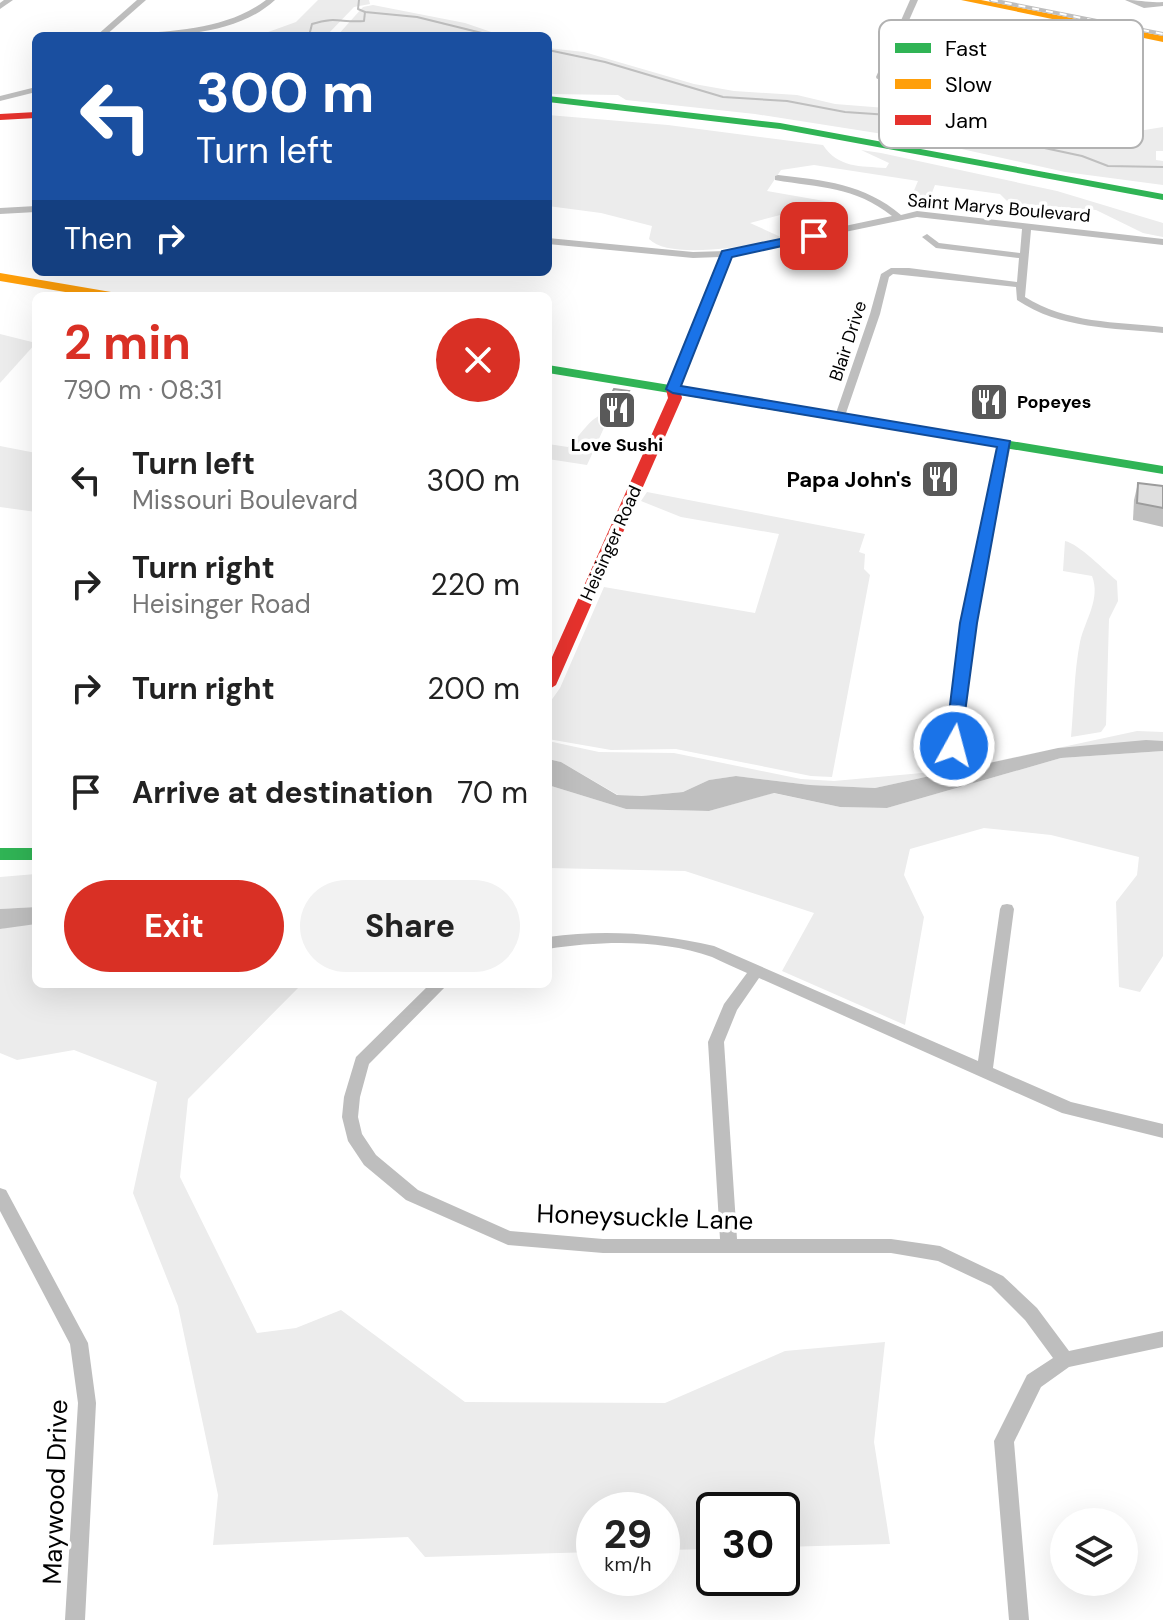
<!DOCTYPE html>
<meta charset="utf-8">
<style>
:root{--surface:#fff;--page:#f2f2f2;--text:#222;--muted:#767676;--accent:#d93025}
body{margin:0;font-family:"DM Sans",sans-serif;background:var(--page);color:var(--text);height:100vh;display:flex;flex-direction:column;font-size:30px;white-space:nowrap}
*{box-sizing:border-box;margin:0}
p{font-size:26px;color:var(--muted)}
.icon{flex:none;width:44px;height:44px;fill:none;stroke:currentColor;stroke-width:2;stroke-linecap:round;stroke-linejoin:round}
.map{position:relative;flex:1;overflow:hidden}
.side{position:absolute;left:32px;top:292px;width:520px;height:696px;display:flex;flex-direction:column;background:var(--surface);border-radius:12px;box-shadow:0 8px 32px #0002}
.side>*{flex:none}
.guide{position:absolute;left:32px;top:32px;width:520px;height:244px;border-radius:12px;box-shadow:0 8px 32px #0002;background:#1a4fa0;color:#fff;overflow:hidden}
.buttons{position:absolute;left:1050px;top:1508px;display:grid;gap:16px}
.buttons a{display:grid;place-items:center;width:88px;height:88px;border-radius:50%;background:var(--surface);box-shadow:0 8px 32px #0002;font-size:40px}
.speed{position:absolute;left:576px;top:1492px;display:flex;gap:16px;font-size:40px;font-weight:700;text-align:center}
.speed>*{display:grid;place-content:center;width:104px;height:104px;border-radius:50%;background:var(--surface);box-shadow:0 8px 32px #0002;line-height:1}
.speed small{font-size:20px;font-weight:400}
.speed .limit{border:4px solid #111;border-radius:12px;background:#fff;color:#111}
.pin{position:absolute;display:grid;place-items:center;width:68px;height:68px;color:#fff;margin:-34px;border-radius:16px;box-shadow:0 4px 12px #0006}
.me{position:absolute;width:88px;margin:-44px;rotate:7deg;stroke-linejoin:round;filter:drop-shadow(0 0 6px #0008)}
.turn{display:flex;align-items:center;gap:28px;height:168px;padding:0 32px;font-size:36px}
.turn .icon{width:104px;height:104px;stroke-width:2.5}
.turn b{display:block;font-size:56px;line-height:68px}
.then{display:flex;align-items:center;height:76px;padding:0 32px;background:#0003;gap:16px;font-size:30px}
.round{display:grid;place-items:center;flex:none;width:84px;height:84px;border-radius:42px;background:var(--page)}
.headline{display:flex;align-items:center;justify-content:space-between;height:136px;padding:0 32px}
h1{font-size:48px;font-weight:700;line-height:60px;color:var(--accent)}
.primary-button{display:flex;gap:16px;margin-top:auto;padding:16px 32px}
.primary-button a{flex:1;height:92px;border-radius:48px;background:var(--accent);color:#fff;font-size:32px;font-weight:700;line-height:92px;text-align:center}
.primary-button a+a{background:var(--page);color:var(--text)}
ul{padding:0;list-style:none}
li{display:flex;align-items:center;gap:24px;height:104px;padding:0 32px}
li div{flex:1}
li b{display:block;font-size:30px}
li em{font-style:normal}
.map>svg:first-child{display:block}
</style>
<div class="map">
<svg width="1163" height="1620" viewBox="0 0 1163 1620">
<rect width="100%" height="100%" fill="#fff"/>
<g fill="#ececec">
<polygon points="318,0 369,0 370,4 354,7 326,36 257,36 296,22"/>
<polygon points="373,5 465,23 503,36 337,36 363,7"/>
<path d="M548,48L584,52L694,84L734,91L797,95L835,104L962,114L973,106L977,62C1011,53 1034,50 1069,60L1070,67L1022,117C1062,148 1117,134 1163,127V151H1156V160L1163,161V185L1065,172L921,140L755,114L626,100L618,95L548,94Z"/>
<path d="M548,115L668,125L823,145C838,168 860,166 886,168L889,163L861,150L881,153L1057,191L1163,223V237L1143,233L1096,210L1009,203L1000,194L935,185L925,210L907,207L918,181L814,165L781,170L767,191L830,202L750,223L783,238C755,245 670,261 649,239L652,226L601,213L548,206Z"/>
<polygon points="0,334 36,343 0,383"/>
<path d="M601,415L608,419L587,465L548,459V444L568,447C579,438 588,420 601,415Z"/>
<polygon points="0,446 36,453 36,512 0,507"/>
<polygon points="647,492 865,534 859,552 865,554 864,569 870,575 832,777 811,776 676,749 611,750 548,739 548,705 560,688 604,587 755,613 779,534 681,517 641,501"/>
<path d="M1065,541C1079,544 1104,570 1117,581L1118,601L1109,619L1106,725L1101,732L1071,737C1074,706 1074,672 1080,642C1085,620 1101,599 1092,576L1063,571Z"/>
<polygon points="1137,731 1163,732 1163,741 1058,748 875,788 810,785 736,776 709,780 683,792 642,796 618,795 561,762 548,759 548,741 599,752 674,753 801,779 834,781 955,770"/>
<polygon points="1163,751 1163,956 1140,992 1119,987 1116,902 1137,875 1139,857 1051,835 984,828 910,849 904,875 924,917 905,1025 782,971 814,913 685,871 548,868 548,785 626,809 709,811 773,793 840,807 887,808 1061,758"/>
<polygon points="36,874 36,907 0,909 0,877"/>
<polygon points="23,924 36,924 36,984 302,984 188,1099 180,1177 257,1333 296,1328 341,1310 465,1402 665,1403 785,1351 885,1342 874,1442 890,1544 782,1547 782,1510 714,1510 714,1549 662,1550 662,1510 594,1510 594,1552 425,1557 408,1537 213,1545 218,1495 178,1306 133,1193 157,1082 74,1050 17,1060 0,1053 0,929"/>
</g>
<g fill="#bfbfbf">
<polygon points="1146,740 1163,741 1163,751 1061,758 887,808 840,807 774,793 709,811 626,809 548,785 548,759 561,762 617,795 642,796 683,792 709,780 736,776 810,785 875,788 1058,748"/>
<polygon points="36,907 36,924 0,929 0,909"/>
</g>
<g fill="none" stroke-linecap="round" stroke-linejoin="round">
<g stroke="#bfbfbf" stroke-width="2">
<polyline points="359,0 358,9 365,12 417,17 494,36"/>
<path d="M309,36L312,24C336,16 341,23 364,21L365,12"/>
<polyline points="548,50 605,62 723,97 787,101 845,112 948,119 984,135 1082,156 1108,166 1163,167"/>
</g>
<g fill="#bebebe" fill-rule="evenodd">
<polygon points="4,0 13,0 0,9 0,3"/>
<polygon points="137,0 146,0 105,36 96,36"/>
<path d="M266,0H275C237,35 175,36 126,36L130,34C176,31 228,29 266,0Z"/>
<polygon points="910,0 918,0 884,77 877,79 876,77"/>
<path d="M1125,0C1140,0 1148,3 1163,2V6L1144,8Z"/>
<polygon points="36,87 36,92 0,101 0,96"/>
<path d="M778,175C823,180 865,184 901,215L917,211L1163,239V245L1031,230L1025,297C1066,323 1116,322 1163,327V333C1113,328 1060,329 1017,300L1016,287L893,274L889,277L880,314L845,416L844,418H836L835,416L870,314L881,274L891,268H909L1017,282L1019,258L936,248L922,237L927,234L939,243L1020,253L1022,229L917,217L730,256L678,389L673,392L669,391L668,389L720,257L693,258L548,244V238L693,252L726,251L892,216C854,186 820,188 775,180V176Z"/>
<polygon points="36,206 36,212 0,214 0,208"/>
<polygon points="1005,441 1011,444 975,623 961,746 954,750 947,746 963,623 999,444"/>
<path d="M1007,904L1012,905L1014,909L993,1068L1071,1102L1163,1124V1138L1062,1113L759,978L737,1010L724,1042L737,1239H891L940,1246L1003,1276L1037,1308L1069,1351L1163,1331V1347L1069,1367L1041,1387L1014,1442L1029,1620H1009L994,1441L1027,1375L1053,1358L1025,1320L991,1286L938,1261L891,1253H603L508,1245L406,1200L364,1165L348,1141L342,1117L344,1097L356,1057L430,984H448L369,1064L360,1097L358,1117L362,1134L376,1155L418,1190L510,1231L603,1239H720L708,1042L724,1004L747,973C735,968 723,962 712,957C661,939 601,941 548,949V937C605,929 658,933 714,946L978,1061L1000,909L1002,905Z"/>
<polygon points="0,1188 6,1190 88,1343 96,1403 85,1620 65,1620 78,1403 70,1344 0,1211"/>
</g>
<g fill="#30b455" fill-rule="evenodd">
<polygon points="548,96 780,123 1163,194 1163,200 780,129 548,102"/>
<polygon points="548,365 1163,466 1163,474 548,373"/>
<rect x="0" y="848" width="36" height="12"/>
</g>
<g fill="#ff9f0a" fill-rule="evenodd">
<polygon points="961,0 981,0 1163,36 1163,42"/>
<polygon points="0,273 111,292 117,296 89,296 0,281"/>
</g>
<g fill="#e5322d" fill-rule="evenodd">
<polygon points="36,112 36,118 0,120 0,114"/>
<polygon points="673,385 680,389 682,398 556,685 548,690 548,666 668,398 666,389"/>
</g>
<defs>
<polyline id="rail" points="991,0 1163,34"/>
</defs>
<use href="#rail" stroke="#bebebe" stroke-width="4"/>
<use href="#rail" stroke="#fff" stroke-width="2" stroke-dasharray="7" stroke-linecap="butt"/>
</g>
<g fill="#c0c0c0">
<polygon points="629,391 629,403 620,419 605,417 606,405"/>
<polygon points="1138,483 1163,486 1163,527 1133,520 1134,500"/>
</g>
<polygon fill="#9c9c9c" points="629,391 629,403 620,419 620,408"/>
<g fill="#dfdfdf" stroke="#9c9c9c" stroke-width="2">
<polygon points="614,389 629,391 620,408 606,405"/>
<polygon points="1138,483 1163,486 1163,508 1137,503"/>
</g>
<polygon fill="#1a73e8" stroke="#114b97" stroke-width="2" points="814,232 820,236 818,238 732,257 681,386 1010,441 977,623 960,750 954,751 945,746 960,623 997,447 673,393 666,389 722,251"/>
<defs>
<symbol id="restaurant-square" viewBox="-11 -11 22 22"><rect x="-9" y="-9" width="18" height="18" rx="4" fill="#595959" stroke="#fff"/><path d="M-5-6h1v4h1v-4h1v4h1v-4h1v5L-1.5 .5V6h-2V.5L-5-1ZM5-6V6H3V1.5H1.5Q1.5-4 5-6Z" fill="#fff"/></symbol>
</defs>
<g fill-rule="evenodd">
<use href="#restaurant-square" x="967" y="380" width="44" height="44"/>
<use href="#restaurant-square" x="595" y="388" width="44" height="44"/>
<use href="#restaurant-square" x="918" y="457" width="44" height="44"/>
</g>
<g text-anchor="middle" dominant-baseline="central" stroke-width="7" stroke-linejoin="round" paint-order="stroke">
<g font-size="18" fill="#000" stroke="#fff">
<text transform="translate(999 208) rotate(5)">Saint Marys Boulevard</text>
<text transform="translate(848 341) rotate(-72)">Blair Drive</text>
<text transform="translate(611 543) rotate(-66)">Heisinger Road</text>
</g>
<g font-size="18" font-weight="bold" fill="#000" stroke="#fff" text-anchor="start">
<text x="1017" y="402">Popeyes</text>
<text x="617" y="445" text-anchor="middle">Love Sushi</text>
</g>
<g font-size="22" font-weight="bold" fill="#000" stroke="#fff" text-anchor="end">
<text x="912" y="479">Papa John's</text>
</g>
<g font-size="26" fill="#000" stroke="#fff">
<text transform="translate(645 1217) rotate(2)">Honeysuckle Lane</text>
<text transform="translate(55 1492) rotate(-88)">Maywood Drive</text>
</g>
</g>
<rect x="879" y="20" width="264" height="128" rx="12" fill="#fff" stroke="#b2b2b2" stroke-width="2"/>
<rect x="895" y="43" width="36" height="10" fill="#30b455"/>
<rect x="895" y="79" width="36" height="10" fill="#ff9f0a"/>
<rect x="895" y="115" width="36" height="10" fill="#e5322d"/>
<g font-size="22" fill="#000">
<text x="945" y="56">Fast</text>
<text x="945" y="92">Slow</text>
<text x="945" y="128">Jam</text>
</g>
</svg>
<div class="buttons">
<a><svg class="icon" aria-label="layers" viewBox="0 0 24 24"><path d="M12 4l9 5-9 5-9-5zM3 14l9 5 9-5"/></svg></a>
</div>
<div class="speed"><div>29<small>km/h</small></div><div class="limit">30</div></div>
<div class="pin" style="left:814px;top:236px;background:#d93025"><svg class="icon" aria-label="arrive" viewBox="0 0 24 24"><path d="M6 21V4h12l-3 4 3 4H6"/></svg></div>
<svg class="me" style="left:954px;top:746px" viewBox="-20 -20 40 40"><circle r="17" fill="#1a73e8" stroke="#fff" stroke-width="3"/><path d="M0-11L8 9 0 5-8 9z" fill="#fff"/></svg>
<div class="guide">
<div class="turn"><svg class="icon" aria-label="left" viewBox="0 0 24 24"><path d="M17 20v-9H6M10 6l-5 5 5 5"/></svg><div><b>300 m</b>Turn left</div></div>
<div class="then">Then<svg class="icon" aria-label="right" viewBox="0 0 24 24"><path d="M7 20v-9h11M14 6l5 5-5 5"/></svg></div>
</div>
<section class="side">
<div class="headline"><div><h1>2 min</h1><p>790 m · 08:31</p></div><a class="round" style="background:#d93025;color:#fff"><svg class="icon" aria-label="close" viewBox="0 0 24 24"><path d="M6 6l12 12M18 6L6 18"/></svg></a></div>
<ul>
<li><svg class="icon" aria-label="left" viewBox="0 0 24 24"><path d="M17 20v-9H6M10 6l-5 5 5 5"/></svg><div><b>Turn left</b><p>Missouri Boulevard</p></div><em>300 m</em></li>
<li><svg class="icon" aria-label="right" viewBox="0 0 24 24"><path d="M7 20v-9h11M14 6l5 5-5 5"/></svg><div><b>Turn right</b><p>Heisinger Road</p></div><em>220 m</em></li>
<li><svg class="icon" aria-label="right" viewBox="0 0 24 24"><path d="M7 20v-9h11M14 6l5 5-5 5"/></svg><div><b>Turn right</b></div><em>200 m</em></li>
<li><svg class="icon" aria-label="arrive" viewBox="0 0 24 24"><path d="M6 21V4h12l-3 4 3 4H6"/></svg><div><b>Arrive at destination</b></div><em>70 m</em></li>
</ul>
<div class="primary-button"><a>Exit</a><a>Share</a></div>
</section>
</div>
